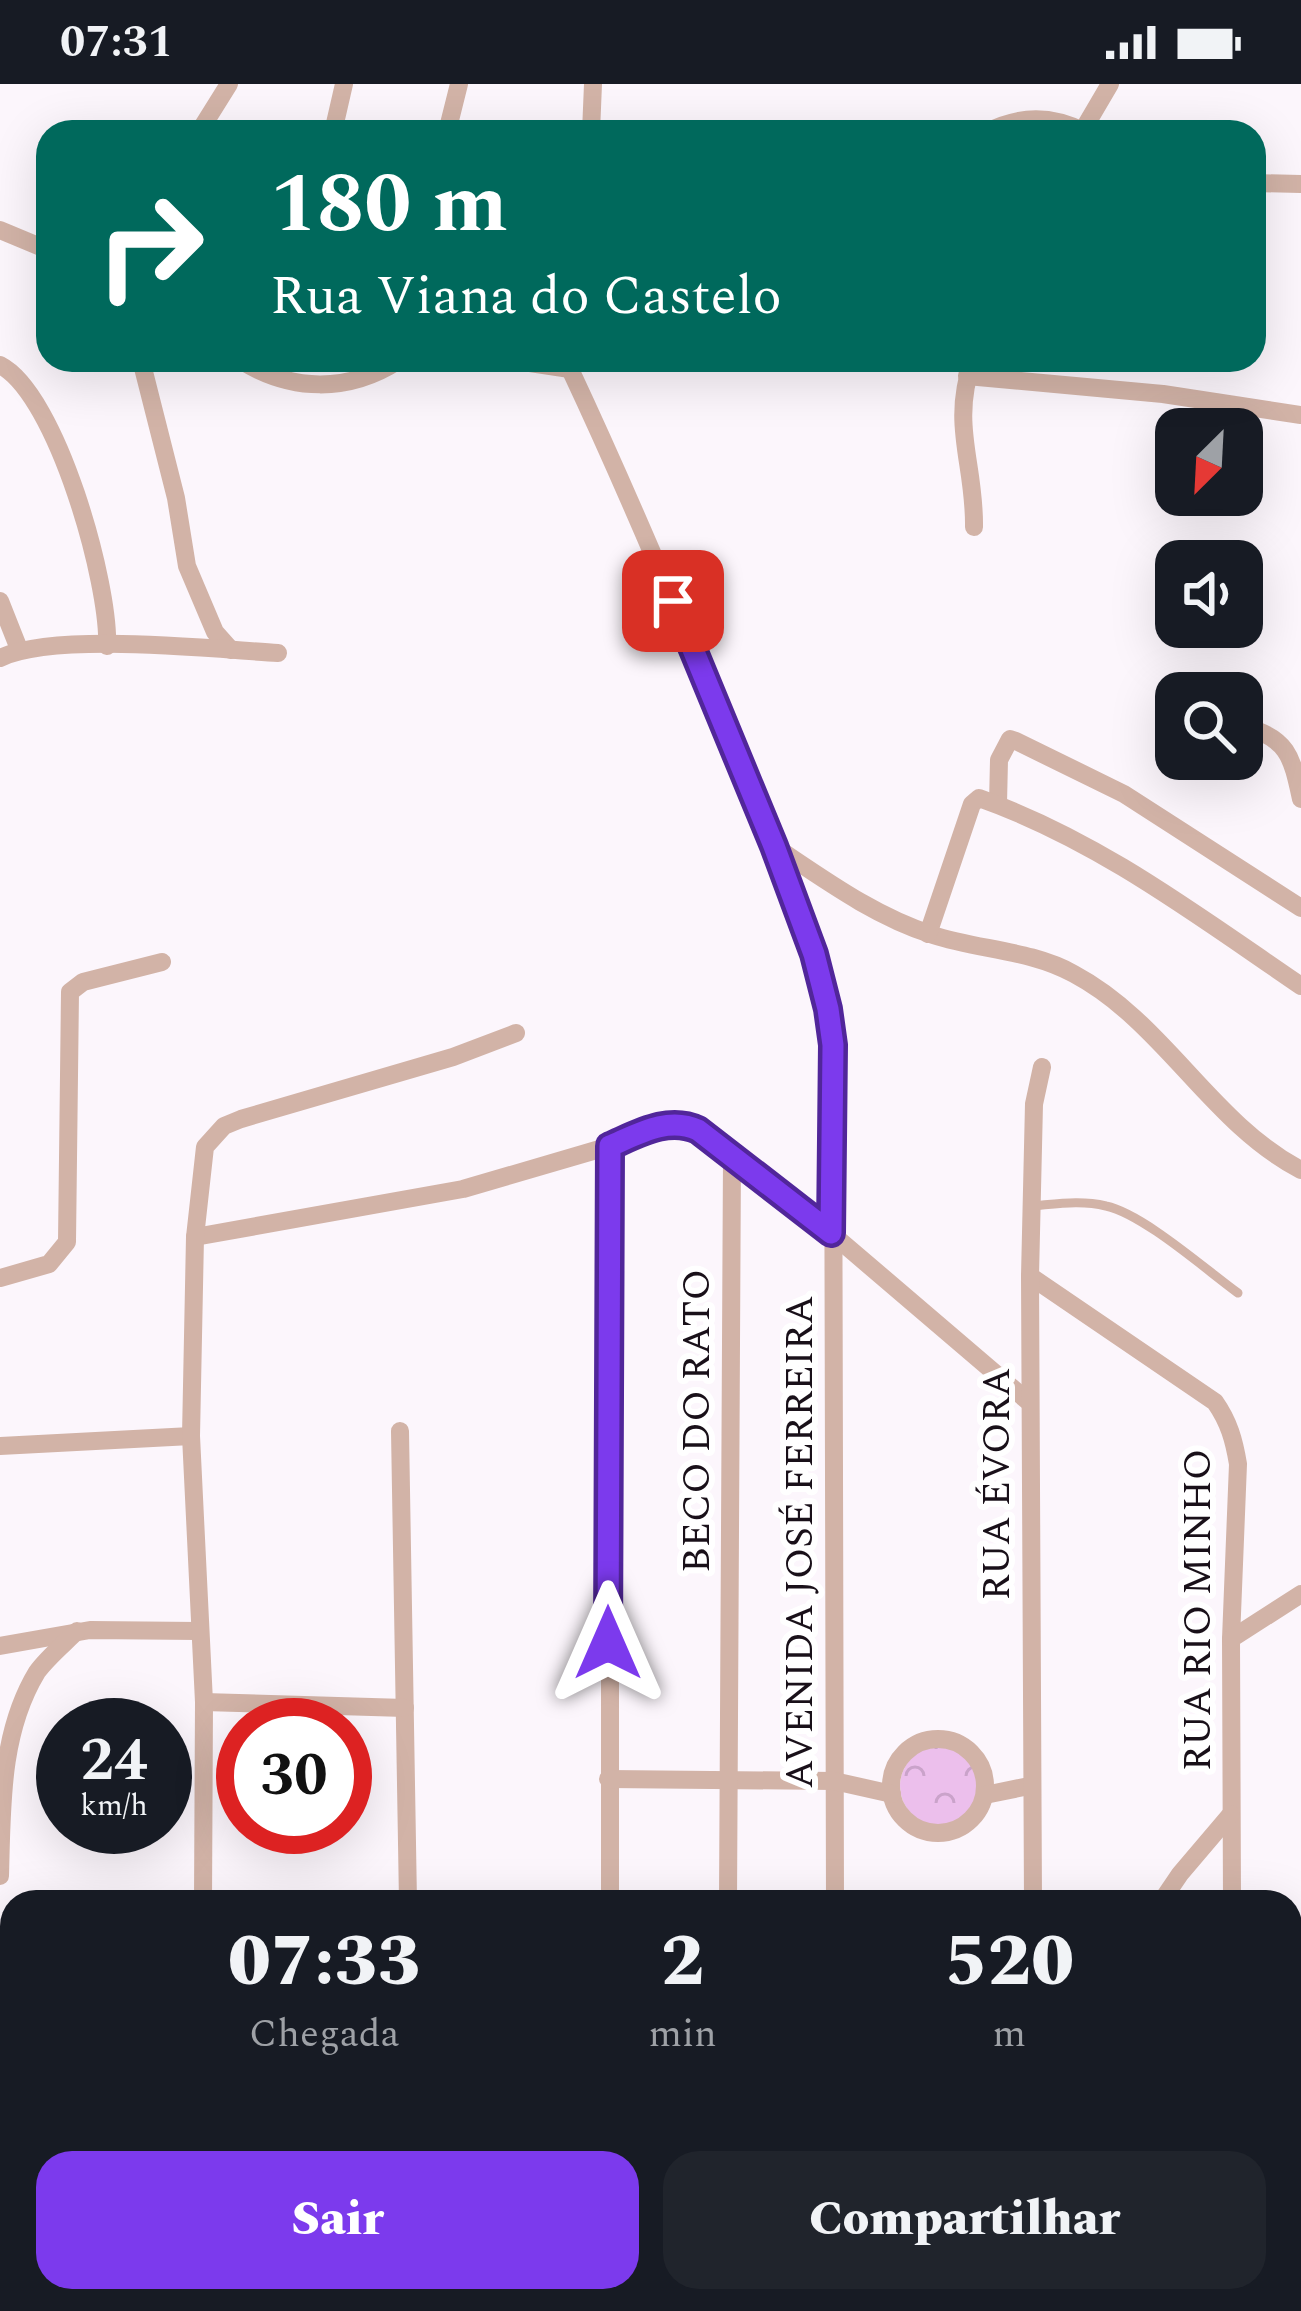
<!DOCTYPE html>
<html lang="pt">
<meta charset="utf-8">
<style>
:root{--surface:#171b24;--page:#20242c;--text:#f1f3f6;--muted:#9ea1a6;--accent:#7c3aed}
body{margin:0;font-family:Spectral,serif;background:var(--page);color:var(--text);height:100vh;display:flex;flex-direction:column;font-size:45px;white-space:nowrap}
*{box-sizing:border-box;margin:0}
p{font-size:39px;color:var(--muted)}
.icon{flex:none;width:66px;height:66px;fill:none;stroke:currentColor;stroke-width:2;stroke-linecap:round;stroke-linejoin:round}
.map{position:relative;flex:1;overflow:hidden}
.side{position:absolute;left:0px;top:1806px;width:1302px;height:423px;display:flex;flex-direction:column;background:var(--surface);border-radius:36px 36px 0 0;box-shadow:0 12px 48px #0002}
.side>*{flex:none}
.top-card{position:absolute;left:36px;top:36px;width:1230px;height:252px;border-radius:36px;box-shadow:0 12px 48px #0002;background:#00695c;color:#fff;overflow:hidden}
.needle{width:78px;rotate:204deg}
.buttons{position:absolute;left:1155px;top:324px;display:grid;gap:24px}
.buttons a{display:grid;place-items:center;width:108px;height:108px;border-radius:24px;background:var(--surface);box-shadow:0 12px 48px #0002;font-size:60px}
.speed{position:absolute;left:36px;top:1614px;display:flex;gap:24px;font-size:60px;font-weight:700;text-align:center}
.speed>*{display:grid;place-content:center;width:156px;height:156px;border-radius:50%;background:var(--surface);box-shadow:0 12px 48px #0002;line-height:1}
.speed small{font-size:30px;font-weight:400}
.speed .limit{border:18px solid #d22;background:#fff;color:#111}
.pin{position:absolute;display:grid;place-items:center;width:102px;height:102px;color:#fff;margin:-51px;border-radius:24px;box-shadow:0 6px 18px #0006}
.me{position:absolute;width:132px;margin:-66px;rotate:0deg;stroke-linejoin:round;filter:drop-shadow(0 0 9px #0008)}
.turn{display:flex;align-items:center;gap:42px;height:252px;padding:0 36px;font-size:54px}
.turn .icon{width:156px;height:156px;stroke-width:2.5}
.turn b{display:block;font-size:84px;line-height:102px}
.eta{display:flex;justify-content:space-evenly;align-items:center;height:204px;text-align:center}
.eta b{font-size:72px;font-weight:800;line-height:84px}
.cta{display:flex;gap:24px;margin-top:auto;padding:24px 36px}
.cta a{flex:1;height:138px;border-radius:36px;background:var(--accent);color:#fff;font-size:48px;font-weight:800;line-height:138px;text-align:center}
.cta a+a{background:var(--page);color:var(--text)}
.status{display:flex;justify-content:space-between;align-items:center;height:84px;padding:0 60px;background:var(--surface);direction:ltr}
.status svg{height:33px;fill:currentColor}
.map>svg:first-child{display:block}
</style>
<div class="status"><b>07:31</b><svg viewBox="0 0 49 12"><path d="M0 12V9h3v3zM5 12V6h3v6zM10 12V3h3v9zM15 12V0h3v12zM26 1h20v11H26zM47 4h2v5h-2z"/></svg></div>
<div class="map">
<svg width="1301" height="2227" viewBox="0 0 1301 2227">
<defs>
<pattern id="forest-crowns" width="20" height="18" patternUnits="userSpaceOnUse" patternTransform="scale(3)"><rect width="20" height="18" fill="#ecbfec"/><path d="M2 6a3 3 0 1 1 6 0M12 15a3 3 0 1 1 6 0" fill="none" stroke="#caa3ca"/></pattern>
</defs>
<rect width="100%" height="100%" fill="#fcf6fc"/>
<circle fill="url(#forest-crowns)" cx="940" cy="1702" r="40"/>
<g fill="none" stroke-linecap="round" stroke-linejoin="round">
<path stroke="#d2b3a7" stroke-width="9" d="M1031,1122C1057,1120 1081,1116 1106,1122C1143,1130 1205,1185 1238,1209"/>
<g stroke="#d2b3a7" stroke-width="18">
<polyline points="1083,46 1110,0"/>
<polyline points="199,48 229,0"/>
<polyline points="333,48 344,0"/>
<polyline points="447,48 459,0"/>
<polyline points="591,48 593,0"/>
<path d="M987,48C1021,31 1051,31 1085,48"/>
<polyline points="1254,99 1301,100"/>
<polyline points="0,146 48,166"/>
<polyline points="141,276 176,414 187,482 215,548 231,566"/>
<path d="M240,276C291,308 349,309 399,276"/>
<polyline points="510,276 570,285 575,276"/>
<path d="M973,276C950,341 975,379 974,443"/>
<path d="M0,281C57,310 110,501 107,562"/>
<path d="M570,285C630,413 684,543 738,674C776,766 820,861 833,961L835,1818"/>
<polyline points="967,292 1163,310 1301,331"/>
<polyline points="0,517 19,565"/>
<path d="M0,574C55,548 211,565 278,569"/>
<path d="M1242,642C1288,653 1292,673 1301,715"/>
<polyline points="998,720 999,676 1010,655 1016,657 1124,710 1301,824"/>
<path d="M774,762C825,796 874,832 933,851C979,866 1031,866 1074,890C1164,938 1211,1039 1301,1086"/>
<path d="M928,850L972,720L979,714C1098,756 1198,832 1301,902"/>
<polyline points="610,1062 610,1818"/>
<polyline points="195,1153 463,1105 610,1062 658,1042 686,1040 831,1149 1030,1319"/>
<path d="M1030,1192L1215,1318C1229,1338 1234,1356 1238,1380L1231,1555L1232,1818"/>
<polyline points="0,1194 49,1180 67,1158 70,908 83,898 162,878"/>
<polyline points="400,1347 408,1818"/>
<polyline points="0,1362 191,1352"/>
<polyline points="1231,1555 1301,1510"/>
<polyline points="0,1562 90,1546 198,1547"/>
<polyline points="204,1618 405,1624"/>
<circle cx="938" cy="1702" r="47"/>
<polyline points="608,1695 834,1697 892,1710"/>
<polyline points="985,1711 1029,1702"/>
<path d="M0,1792C2,1722 0,1649 37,1588C48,1573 64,1560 77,1547"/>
<polyline points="203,1818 204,1618 191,1352 195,1153 205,1063 224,1042 241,1035 453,973 516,949"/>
<polyline points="728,1818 732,1073"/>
<polyline points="1033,1818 1030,1192 1034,1020 1042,983"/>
<polyline points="1161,1818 1180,1790 1231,1730"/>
<polyline points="0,1972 6,2140 12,2201"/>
<polyline points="1290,1993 1301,1975"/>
<polyline points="14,2217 15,2227"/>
<polyline points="412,2217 412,2227"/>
<polyline points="838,2217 838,2227"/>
<polyline points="201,2227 201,2217"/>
<polyline points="558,2227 564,2217"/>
<polyline points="940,2227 945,2217"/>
<polyline points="1166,2227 1171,2217"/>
<polyline points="1236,2227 1236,2217"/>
</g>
</g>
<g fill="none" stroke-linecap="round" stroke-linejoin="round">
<defs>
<path id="route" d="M608,1559L610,1062C638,1050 668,1032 698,1046L831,1149L833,961L828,925L814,870L774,762L673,517"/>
</defs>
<use href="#route" stroke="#51269a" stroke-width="30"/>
<use href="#route" stroke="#7c3aed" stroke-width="21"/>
</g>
<g text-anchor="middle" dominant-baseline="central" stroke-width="12" stroke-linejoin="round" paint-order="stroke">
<g font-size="39" fill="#191019" stroke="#fff">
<text transform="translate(697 1337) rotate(-90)">BECO DO RATO</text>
<text transform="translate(997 1400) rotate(-90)">RUA ÉVORA</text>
<text transform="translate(800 1458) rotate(-90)">AVENIDA JOSÉ FERREIRA</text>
<text transform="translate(1198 1526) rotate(-90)">RUA RIO MINHO</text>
</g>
</g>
</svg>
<div class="buttons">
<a><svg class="needle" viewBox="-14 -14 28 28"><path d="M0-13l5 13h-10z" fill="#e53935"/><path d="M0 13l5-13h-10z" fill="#9ea1a6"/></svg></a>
<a><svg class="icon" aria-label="sound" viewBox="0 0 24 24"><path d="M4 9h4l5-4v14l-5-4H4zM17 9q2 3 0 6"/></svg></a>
<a><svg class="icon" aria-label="search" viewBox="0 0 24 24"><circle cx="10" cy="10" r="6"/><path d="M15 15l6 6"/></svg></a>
</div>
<div class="speed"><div>24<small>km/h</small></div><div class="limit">30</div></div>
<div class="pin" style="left:673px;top:517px;background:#d93025"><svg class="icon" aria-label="arrive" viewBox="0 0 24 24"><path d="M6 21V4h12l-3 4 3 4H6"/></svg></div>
<svg class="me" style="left:608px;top:1559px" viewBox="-20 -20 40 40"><path d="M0-17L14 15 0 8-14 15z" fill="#7c3aed" stroke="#fff" stroke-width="4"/></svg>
<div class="top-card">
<div class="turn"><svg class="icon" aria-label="right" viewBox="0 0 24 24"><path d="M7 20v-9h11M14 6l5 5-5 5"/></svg><div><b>180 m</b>Rua Viana do Castelo</div></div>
</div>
<section class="side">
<div class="eta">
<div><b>07:33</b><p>Chegada</p></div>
<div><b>2</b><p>min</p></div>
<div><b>520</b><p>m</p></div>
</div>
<div class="cta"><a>Sair</a><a>Compartilhar</a></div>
</section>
</div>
